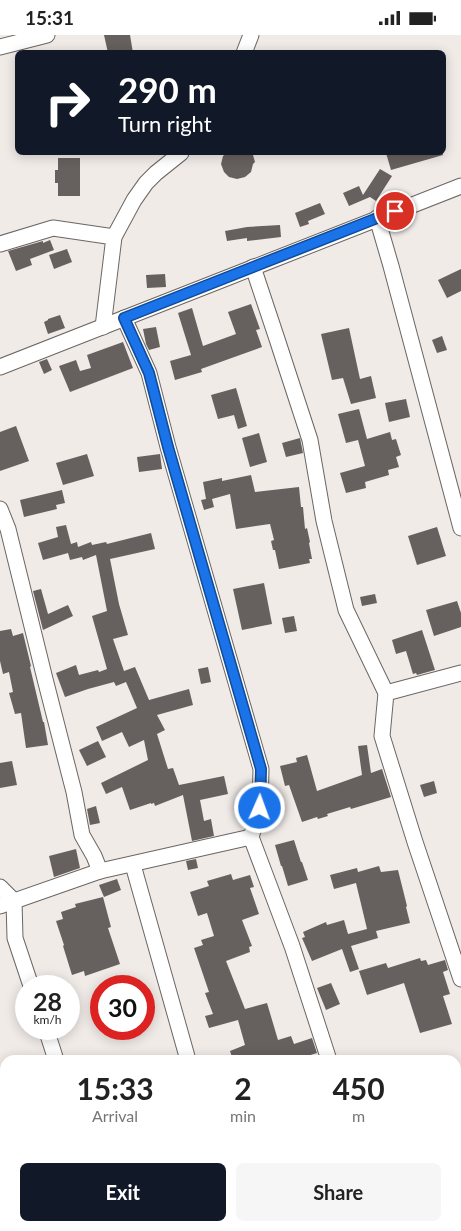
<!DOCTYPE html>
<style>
:root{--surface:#fff;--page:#f6f6f6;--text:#222;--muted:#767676;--accent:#111827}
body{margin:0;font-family:Lato,sans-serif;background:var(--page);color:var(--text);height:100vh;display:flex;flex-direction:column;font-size:19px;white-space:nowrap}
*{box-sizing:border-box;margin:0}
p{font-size:16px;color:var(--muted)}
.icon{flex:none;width:28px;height:28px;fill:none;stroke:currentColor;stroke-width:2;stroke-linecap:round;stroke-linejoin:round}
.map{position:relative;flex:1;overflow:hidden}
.panel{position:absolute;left:0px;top:1020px;width:461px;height:176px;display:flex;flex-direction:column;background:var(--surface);border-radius:15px 15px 0 0;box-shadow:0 2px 12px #0003}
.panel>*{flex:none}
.hud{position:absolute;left:15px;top:15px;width:431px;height:105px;border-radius:8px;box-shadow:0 2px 12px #0003;background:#111827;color:#fff;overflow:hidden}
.speed{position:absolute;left:15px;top:940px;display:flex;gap:10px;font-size:25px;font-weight:700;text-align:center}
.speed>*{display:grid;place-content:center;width:65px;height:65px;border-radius:50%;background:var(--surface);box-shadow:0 2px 12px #0003;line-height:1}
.speed small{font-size:12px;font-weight:400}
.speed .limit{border:8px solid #d22;background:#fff;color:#111}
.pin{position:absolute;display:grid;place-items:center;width:42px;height:42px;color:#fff;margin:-21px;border:2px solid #fff;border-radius:50%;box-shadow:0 1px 5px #0007}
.me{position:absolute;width:55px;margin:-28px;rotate:2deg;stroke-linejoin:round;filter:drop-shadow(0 0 4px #0008)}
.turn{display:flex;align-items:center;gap:18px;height:105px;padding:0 20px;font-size:22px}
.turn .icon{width:65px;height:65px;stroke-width:2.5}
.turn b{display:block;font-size:35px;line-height:42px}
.eta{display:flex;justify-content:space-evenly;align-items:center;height:85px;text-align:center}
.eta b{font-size:30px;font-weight:700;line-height:35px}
.action{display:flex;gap:10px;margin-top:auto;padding:10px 20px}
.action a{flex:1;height:58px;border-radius:8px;background:var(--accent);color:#fff;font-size:20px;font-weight:700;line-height:58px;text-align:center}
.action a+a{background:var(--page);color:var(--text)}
.status{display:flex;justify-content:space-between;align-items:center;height:35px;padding:0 25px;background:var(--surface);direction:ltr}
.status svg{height:14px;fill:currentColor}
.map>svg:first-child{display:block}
</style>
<div class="status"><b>15:31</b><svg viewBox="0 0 49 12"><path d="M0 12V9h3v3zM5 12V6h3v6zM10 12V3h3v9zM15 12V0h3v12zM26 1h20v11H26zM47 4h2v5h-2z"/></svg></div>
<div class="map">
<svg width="461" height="1196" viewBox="0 0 461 1196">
<rect width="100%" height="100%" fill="#f0ebe7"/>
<g fill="#66615e">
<polygon points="104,0 130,0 133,18 108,18"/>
<polygon points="227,118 251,118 253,120 255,127 253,129 251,137 245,142 237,144 229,142 224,137 221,129 223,121"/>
<polygon points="386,118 443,118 443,120 391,135"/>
<polygon points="58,123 80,123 80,161 58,161 58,148 55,148 55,135 58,135"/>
<polygon points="380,134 392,141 376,166 370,162 349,171 343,158 359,151 363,160"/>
<polygon points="320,168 325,179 308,186 309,189 300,192 295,178"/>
<polygon points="280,190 281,202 247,206 247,203 227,206 225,196 247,192"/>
<polygon points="50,205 54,215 30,224 32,230 16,236 8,216 43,206 43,208"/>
<polygon points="67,214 72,227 54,234 49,220"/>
<polygon points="461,234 461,256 447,263 438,245"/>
<polygon points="165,239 166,252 147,253 146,240"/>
<polygon points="251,269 260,294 256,295 262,312 201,334 202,337 175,345 170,326 191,320 178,278 192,273 203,311 236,299 228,277"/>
<polygon points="60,280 65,293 48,299 44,287 48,285 48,284"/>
<polygon points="156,292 160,312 149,315 146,309 143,294"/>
<polygon points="349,293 360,344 371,341 376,363 351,369 343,343 332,345 321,299"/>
<polygon points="442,301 447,315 437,318 432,305"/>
<polygon points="123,307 133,333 70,357 59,331 76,325 80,336 91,333 87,320"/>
<polygon points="47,324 52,335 44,339 39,327"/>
<polygon points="236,353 247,391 238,394 234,380 218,384 211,360"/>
<polygon points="406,364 410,382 389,387 385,368"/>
<polygon points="359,374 367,404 390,397 392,405 396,404 401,420 396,422 399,432 388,435 389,440 365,447 366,453 346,458 340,438 365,431 358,405 346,408 338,379"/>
<polygon points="16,391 29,426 0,436 0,397"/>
<polygon points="259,398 267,427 250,432 242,403"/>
<polygon points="300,403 303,418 286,422 282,408"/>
<polygon points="87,419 94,441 63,450 56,428"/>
<polygon points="160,419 162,434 139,437 137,422"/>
<polygon points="251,440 255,457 299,452 301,472 303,472 305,494 307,493 310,507 309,508 312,524 309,524 310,528 279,534 275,515 273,515 271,506 274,505 270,489 236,494 230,459 212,464 214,472 204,475 201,465 206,464 203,447 222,443 222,446"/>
<polygon points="62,455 65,468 56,470 57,474 24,482 20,465"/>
<polygon points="66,490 71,509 77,507 78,512 91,507 92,510 106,507 107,509 151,498 155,514 110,524 119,569 128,600 113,604 124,636 135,632 149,665 189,654 193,670 157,680 165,695 157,699 168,734 173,733 179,750 224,741 228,759 200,765 204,786 211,784 214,801 192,806 183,760 155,771 154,768 151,769 151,768 130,775 122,752 106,759 101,748 148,725 144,705 129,712 122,697 102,706 96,692 137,673 126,647 116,651 114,647 88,654 65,662 56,638 76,630 79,640 98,635 99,637 107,634 92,581 107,576 96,520 83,525 82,522 70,525 68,518 43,525 38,508 58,502 56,492"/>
<polygon points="437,492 446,521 417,530 408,501"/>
<polygon points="264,548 272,589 242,595 233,554"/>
<polygon points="41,554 48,579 68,570 73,581 43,595 33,556"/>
<polygon points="375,559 377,568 362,571 360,562"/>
<polygon points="457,566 461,578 461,592 434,601 426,575"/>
<polygon points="294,581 297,596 285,598 282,583"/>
<polygon points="11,594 13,601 23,598 31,631 30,632 43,687 44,687 48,710 26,713 21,678 15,679 9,658 13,657 9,637 3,639 0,626 0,596"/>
<polygon points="422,595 435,635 417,640 416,638 413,639 406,616 396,619 392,605"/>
<polygon points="208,632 211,647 201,649 198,634"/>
<polygon points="98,706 106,722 87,731 79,715"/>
<polygon points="367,710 371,738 382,734 391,762 351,774 350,772 327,779 328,781 318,784 317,782 302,787 289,750 285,751 280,731 297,727 296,723 307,720 317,756 362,740 358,711"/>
<polygon points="12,726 17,750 0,753 0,728"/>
<polygon points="434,746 437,758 424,762 420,750"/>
<polygon points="96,771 100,788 90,790 87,774"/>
<polygon points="294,805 301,827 302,827 308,845 288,851 282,831 281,831 275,810"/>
<polygon points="76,814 80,833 54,842 49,821"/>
<polygon points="196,824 198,833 188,835 186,826"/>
<polygon points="379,831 381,837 398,835 407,871 406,872 410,888 376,896 378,903 351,911 359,934 350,937 342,914 312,926 302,903 305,902 303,897 326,887 327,890 344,885 348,899 367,894 356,848 334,854 330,840 357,833 358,837"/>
<polygon points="231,839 233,845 250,840 254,852 250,853 259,879 242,885 252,911 249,912 250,917 226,926 245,974 267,968 278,1005 291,1001 294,1009 312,1003 317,1018 304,1022 304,1025 233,1025 230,1016 245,1010 238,985 209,993 205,981 213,979 205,958 209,957 194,913 203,910 201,905 214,901 207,878 198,881 190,857 209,851 207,846"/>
<polygon points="117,844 121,855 104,862 99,850"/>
<polygon points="103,862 111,892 108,893 120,929 85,941 84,936 72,940 63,911 64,910 56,886 63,884 61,877 76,872 75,869"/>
<polygon points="420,923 421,926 426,925 428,930 445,925 448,935 443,937 450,959 443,961 452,989 420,998 404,948 367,960 359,936 386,928 388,933"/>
<polygon points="331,948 340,969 326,975 317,953"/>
</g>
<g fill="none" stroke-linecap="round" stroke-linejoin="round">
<defs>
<g id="minor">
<polyline points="0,12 47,0"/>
<polyline points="244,18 251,0"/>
<polyline points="377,183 391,231 461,493"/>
<polyline points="0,209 53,193 114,202"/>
<polyline points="253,232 276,301 310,405 324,486 346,575 386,658 382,701 415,807 461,944"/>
<polyline points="103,292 114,202 134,165 146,148 156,138 181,118"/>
<path d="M0,332C154,272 307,211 461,151"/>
<polyline points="0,474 8,494 45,644 74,757 82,800 94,821 100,836"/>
<polyline points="386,658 461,638"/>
<polyline points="251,802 292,911 329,1025"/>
<polyline points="133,830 188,1025"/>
<polyline points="0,852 14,866 15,903 31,951"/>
<polyline points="0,871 100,836 251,802 260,773 261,734 168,412 149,338 124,283"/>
<polyline points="46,994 56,1025"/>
<polyline points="113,1191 114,1196"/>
<polyline points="256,1191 258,1196"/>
<polyline points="388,1191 390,1196"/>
</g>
</defs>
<use href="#minor" stroke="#6b6663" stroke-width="17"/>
<use href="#minor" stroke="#fff" stroke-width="15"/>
</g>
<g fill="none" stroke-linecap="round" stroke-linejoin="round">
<defs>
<polyline id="route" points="260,773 261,734 168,412 149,338 124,283 395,176"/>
</defs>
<use href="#route" stroke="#114b97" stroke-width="12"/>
<use href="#route" stroke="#1a73e8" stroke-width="9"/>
</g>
</svg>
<div class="speed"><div>28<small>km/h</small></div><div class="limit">30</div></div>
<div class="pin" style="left:395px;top:176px;background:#d93025"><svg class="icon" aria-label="arrive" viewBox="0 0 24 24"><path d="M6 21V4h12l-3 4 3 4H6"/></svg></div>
<svg class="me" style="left:260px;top:773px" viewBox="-20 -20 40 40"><circle r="17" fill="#1a73e8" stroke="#fff" stroke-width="3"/><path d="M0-11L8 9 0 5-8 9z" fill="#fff"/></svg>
<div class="hud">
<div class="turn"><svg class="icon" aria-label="right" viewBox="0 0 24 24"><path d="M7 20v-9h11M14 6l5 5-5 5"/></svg><div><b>290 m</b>Turn right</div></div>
</div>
<section class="panel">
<div class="eta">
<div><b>15:33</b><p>Arrival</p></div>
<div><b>2</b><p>min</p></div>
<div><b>450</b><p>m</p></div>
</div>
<div class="action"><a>Exit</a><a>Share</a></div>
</section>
</div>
